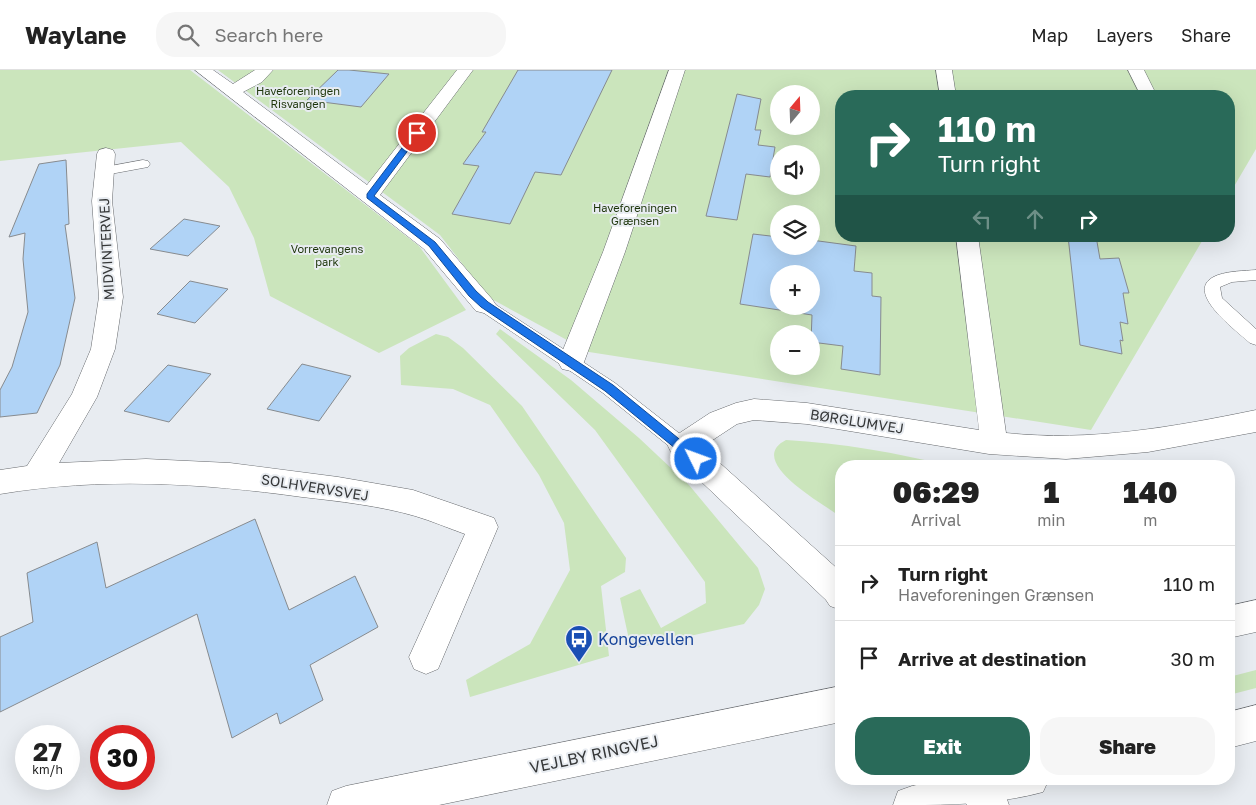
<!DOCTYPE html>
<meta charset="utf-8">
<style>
:root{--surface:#fff;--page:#f6f6f6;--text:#222;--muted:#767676;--line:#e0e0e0;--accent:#296a59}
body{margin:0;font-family:"Golos Text",sans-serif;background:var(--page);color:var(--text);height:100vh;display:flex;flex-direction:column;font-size:19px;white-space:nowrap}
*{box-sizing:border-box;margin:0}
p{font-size:16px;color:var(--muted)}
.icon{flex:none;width:28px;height:28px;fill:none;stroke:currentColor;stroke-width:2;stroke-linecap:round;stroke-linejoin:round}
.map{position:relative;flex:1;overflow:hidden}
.details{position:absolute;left:835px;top:390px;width:400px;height:325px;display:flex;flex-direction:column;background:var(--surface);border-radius:20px;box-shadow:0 5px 20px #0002}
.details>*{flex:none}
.guide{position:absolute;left:835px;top:20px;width:400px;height:152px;border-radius:20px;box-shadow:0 5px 20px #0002;background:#296a59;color:#fff;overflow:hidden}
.needle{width:32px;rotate:19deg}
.tools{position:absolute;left:770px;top:15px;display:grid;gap:10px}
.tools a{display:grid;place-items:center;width:50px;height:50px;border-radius:50%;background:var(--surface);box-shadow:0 5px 20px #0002;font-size:25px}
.speed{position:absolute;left:15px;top:655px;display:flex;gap:10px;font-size:25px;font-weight:700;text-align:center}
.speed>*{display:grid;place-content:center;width:65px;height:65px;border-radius:50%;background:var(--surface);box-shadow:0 5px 20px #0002;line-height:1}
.speed small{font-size:12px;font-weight:400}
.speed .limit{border:8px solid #d22;background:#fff;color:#111}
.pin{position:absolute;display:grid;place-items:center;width:42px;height:42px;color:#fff;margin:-21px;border:2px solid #fff;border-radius:50%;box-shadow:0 1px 5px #0007}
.me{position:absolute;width:55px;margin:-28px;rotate:312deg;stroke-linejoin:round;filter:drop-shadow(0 0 4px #0008)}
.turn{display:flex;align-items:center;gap:18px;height:105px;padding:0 20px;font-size:22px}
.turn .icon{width:65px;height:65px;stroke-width:2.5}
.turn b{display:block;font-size:35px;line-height:42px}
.lanes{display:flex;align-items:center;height:48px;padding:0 20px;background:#0003;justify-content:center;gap:25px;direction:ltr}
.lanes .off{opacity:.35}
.eta{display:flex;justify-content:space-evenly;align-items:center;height:85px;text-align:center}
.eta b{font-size:30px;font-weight:800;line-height:35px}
.button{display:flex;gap:10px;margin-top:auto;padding:10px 20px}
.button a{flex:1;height:58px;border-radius:20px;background:var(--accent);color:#fff;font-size:20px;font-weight:800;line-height:58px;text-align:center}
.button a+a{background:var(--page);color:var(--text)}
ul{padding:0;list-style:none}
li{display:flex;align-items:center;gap:15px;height:75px;padding:0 20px;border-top:1px solid var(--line)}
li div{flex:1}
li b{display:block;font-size:19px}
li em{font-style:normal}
header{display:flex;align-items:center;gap:30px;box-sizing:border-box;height:70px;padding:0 25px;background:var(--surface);border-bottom:1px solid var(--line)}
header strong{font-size:24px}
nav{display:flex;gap:28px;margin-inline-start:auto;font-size:18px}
.search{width:350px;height:45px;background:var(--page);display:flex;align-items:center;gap:12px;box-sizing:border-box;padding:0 18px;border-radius:20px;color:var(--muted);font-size:19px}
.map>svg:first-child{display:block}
</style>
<header>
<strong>Waylane</strong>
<div class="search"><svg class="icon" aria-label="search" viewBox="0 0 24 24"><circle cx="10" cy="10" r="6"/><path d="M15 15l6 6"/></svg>Search here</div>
<nav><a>Map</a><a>Layers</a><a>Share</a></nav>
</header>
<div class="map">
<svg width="1256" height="735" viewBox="0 0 1256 735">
<rect width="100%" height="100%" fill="#e8ecf1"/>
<g fill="#cbe5bc" fill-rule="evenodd">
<polygon points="0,0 190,0 419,176 466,240 379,283 270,226 254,168 229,117 181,72 0,91"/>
<path d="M218,0H1256V79L1229,125V26H841V166H1205L1091,360L589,282L488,227L440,165ZM779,24H811V56H779ZM779,84H811V116H779ZM779,144H811V176H779ZM779,204H811V236H779ZM779,264H811V296H779Z"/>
<polygon points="500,259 571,310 639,368 689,415 758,498 765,519 759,535 744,554 631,579 620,528 640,519 661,558 706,533 705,512 595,360 496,264"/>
<polygon points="436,264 448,267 463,278 522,336 626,488 625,502 601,516 609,586 470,627 466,610 530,574 570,500 564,453 539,405 490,335 453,319 401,315 400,286 409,278"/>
<path d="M786,370C841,373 897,383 951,396H841V447C825,435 744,391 786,370Z"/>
<polygon points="1256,600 1256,618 1229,625 1229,607"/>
</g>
<g fill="#b0d3f6" stroke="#878b8f" fill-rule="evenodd">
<polygon points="338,0 349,0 389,4 361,37 307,30"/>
<polygon points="518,0 612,0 561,105 535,102 510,154 452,144 479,96 463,94 486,62 482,62"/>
<polygon points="737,24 761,29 755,60 761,60 758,75 775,77 770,107 746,104 737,150 706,146"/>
<polygon points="66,90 69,154 65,155 75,228 60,295 37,343 0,347 0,320 12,297 28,242 23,189 25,163 9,167 39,94"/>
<polygon points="184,149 220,156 188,186 150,179"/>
<path d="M753,164L779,167V176H811V170L856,176L854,201L872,203V226L881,227L880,305L841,299L843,276L811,272L812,245L740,234ZM779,204H811V236H779Z"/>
<polygon points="1068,166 1096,166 1100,189 1119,188 1129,223 1123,223 1128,254 1120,252 1123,271 1120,270 1122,284 1080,275"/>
<polygon points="190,211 228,219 195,253 157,244"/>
<polygon points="302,294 351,306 319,351 267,339"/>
<polygon points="168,295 211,304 169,352 124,341"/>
<polygon points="255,449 289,540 355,506 378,557 310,595 323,630 280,654 277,643 232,668 197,544 0,642 0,567 33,552 27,503 97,472 106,518"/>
</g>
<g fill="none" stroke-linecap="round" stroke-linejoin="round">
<defs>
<g id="service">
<polygon points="143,90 148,91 150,94 148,97 105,105 98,101 105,97"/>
<path d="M1256,200V210L1232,212L1220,217L1222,228L1256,259V275L1250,273C1237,261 1179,219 1218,205C1230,201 1243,201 1256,200Z"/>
<polygon points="484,230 490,231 615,313 689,371 691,376 689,381 682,384 675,381 603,323 478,239 476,235 478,231"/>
</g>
<g id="minor">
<polygon points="195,0 213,0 233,14 255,0 273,0 262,12 243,22 367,115 457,0 473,0 380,125 440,169 492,229 496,235 492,241 484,243 476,241 424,179"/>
<polygon points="669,0 685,0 625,182 584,292 580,299 571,301 562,299 558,292 603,182"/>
<polygon points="936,0 952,0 956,26 940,26"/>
<polygon points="1128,0 1144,0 1157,26 1141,26"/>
<path d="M106,78L113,80L115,84L112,131L123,227L115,279L97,327L59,393L146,389L230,393L338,407L413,420L494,448L498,457L438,599L426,604L414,599L409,587L465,464C448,458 432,451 415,446C381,436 338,431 302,427C202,413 100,407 0,424V400L27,396L72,324L91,279L99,227L92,131L97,84L99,80Z"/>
<path d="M956,166H978L1006,363C1091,372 1173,357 1256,340V362L1148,382L1066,389L989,384L807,354L754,350L737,354L702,377L841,502V540L830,536L826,530L672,384L668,376L672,368L710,343L736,333L754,329L807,333L979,360Z"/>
<polygon points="952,709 994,709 1004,721 1009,735 967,735 958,722"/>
</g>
<g id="secondary">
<polygon points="1256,530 1256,562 1229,568 1229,536"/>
<polygon points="841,616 841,652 439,735 327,735 332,721 346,716"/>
<polygon points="1256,635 1256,671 1229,678 1229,642"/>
<path d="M944,709H1049L1043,722C996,735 943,735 893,735L898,721L912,716Z"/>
</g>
</defs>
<use href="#service" stroke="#66696d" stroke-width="1"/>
<use href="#minor" stroke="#66696d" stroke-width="1"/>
<use href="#secondary" stroke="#66696d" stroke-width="1"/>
<use href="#service" fill="#fff" fill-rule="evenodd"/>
<use href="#minor" fill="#fff" fill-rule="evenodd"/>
<use href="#secondary" fill="#fff" fill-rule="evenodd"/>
</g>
<polygon fill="#1a73e8" stroke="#114b97" points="414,62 421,63 374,126 435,172 476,221 488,232 613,315 700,386 702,389 700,392 692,392 605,321 481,237 469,226 429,176 367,128 367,124"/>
<defs>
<symbol id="bus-pin" viewBox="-11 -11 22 30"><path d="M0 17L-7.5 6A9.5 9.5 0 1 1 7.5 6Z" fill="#1a4fb4" stroke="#e8ecf1"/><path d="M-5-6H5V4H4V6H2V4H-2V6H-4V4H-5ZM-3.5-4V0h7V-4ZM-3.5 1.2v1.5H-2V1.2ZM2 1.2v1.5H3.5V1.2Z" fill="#fff"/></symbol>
</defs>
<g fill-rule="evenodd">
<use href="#bus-pin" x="563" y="553" width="32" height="43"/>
</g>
<g text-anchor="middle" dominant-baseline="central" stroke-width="4" stroke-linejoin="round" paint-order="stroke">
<g font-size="11" fill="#1d350a" stroke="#e8ecf1">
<text x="298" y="20">Haveforeningen<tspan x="298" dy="13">Risvangen</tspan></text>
<text x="635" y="137">Haveforeningen<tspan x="635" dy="13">Grænsen</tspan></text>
<text x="327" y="178">Vorrevangens<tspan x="327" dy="13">park</tspan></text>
</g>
<g font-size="14" fill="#363839" stroke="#e8ecf1">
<text transform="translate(106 179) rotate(-93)">MIDVINTERVEJ</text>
<text transform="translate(857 351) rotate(9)">BØRGLUMVEJ</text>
<text transform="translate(315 417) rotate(9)">SOLHVERVSVEJ</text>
</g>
<g font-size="16" fill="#164399" stroke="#e8ecf1" text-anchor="start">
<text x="598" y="569">Kongevellen</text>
</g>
<g font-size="16" fill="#363839" stroke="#e8ecf1">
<text transform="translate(594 684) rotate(-12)">VEJLBY RINGVEJ</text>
</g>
</g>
</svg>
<div class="tools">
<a><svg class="needle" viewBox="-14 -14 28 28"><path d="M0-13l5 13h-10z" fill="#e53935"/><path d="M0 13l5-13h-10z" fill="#767676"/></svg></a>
<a><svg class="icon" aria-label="sound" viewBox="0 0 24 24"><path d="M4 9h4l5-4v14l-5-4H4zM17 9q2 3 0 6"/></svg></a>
<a><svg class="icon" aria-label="layers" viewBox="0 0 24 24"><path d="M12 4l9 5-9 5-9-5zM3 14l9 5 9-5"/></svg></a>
<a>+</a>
<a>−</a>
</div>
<div class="speed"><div>27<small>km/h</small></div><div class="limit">30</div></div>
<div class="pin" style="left:417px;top:63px;background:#d93025"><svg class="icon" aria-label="arrive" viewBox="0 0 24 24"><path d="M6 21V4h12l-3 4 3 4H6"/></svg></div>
<svg class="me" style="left:696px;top:389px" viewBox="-20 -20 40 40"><circle r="17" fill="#1a73e8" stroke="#fff" stroke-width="3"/><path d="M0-11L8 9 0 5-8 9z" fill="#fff"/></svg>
<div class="guide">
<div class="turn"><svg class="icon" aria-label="right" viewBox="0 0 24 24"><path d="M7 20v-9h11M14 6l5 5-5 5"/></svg><div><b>110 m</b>Turn right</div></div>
<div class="lanes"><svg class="icon off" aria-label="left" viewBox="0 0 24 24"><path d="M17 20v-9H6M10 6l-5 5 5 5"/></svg><svg class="icon off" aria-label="ahead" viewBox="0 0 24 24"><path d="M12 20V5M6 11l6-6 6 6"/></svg><svg class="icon" aria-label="right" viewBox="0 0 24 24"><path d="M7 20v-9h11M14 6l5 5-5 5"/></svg></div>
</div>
<section class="details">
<div class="eta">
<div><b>06:29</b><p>Arrival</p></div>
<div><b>1</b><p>min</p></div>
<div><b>140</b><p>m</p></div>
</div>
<ul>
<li><svg class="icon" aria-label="right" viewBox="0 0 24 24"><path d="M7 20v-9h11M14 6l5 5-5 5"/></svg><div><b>Turn right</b><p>Haveforeningen Grænsen</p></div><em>110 m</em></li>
<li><svg class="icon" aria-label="arrive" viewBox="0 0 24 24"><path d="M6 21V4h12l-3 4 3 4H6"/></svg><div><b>Arrive at destination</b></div><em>30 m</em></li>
</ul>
<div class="button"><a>Exit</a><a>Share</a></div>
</section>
</div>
